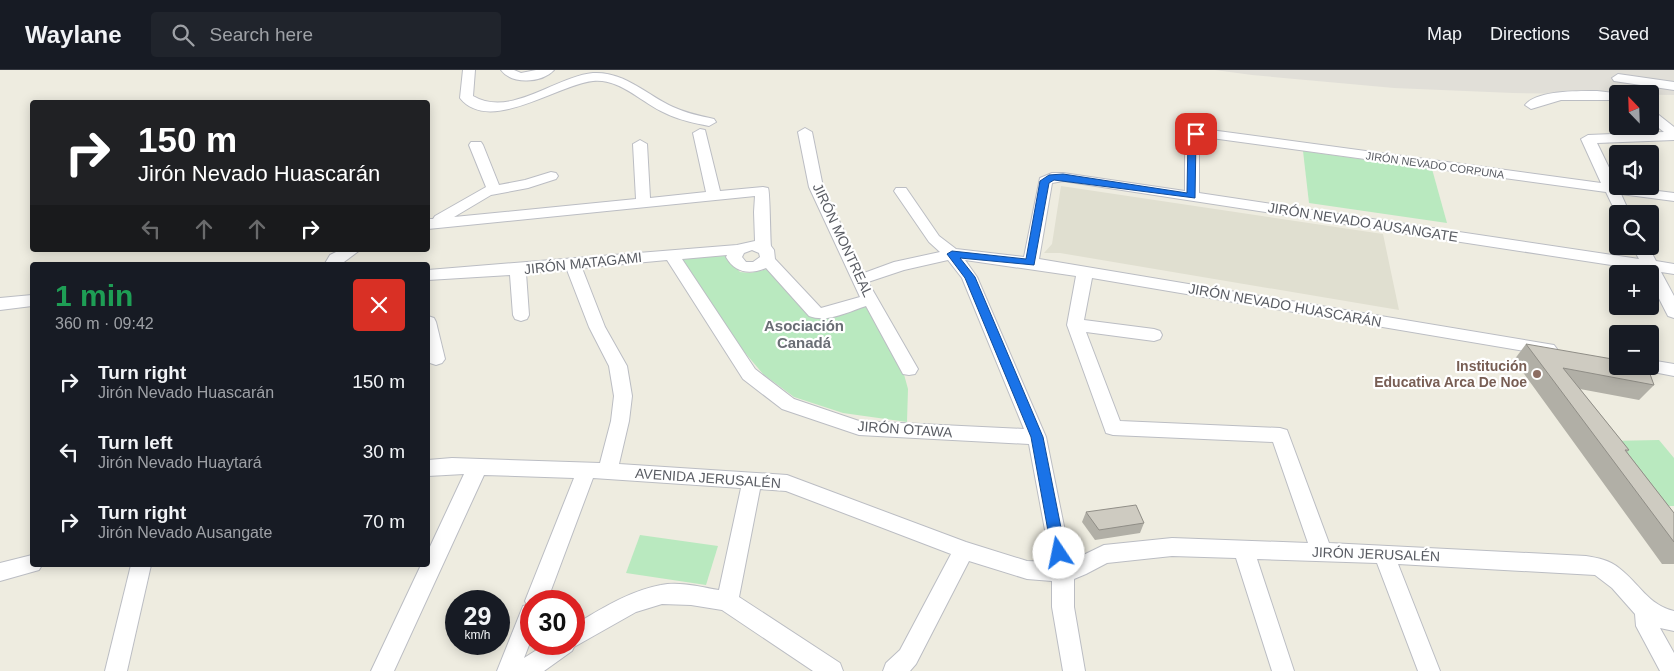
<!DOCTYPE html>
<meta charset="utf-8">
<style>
:root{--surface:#171b24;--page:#20242c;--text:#f1f3f6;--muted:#9ea1a6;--line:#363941}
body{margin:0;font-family:Helvetica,sans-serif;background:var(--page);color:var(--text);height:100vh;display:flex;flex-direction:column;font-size:19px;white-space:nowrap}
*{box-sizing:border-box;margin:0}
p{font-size:16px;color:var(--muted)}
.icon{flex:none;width:28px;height:28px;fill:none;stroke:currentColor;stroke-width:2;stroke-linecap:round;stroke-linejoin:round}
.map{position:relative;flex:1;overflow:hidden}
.details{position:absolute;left:30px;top:192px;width:400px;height:305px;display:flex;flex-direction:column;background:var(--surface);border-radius:5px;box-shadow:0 2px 12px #0003}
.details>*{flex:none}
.guide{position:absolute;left:30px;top:30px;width:400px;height:152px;border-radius:5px;box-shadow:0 2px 12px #0003;background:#202124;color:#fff;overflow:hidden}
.needle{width:32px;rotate:337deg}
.fabs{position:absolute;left:1609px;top:15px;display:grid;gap:10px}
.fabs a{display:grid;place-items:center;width:50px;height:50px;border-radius:5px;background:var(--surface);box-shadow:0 2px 12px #0003;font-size:25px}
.speed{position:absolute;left:445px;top:520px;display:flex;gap:10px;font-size:25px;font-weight:700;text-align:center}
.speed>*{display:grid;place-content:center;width:65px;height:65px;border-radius:50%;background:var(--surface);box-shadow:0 2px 12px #0003;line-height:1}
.speed small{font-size:12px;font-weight:400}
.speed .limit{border:8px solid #d22;background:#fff;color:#111}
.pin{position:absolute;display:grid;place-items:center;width:42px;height:42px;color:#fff;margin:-21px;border-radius:10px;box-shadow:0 2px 8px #0006}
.me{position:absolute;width:55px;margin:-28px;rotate:349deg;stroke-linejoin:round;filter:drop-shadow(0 0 4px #0008)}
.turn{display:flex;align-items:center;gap:18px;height:105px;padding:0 25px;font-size:22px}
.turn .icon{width:65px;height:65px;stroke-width:2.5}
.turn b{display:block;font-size:35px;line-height:42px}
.lanes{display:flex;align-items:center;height:48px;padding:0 25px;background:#0003;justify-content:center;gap:25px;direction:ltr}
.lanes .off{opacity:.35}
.round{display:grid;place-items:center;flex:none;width:52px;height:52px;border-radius:5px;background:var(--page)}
.headline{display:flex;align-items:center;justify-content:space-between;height:85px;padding:0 25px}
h1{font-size:30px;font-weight:700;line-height:38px;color:#1e9e55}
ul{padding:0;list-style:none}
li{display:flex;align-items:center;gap:15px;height:70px;padding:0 25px}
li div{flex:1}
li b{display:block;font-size:19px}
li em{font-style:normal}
header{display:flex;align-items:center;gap:30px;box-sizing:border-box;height:70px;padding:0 25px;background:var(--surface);border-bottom:1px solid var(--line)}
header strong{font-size:24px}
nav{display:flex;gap:28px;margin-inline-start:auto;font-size:18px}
.search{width:350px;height:45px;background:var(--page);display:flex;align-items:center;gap:12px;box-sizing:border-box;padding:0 18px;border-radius:5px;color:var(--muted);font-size:19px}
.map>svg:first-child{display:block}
</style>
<header>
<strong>Waylane</strong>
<div class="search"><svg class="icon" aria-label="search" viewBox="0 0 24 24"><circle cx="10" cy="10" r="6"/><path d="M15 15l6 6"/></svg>Search here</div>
<nav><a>Map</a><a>Directions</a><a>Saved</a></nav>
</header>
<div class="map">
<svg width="1674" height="601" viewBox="0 0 1674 601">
<rect width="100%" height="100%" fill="#eeece0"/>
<polygon fill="#e1dfd8" points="1215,0 1674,0 1674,25 1513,23 1394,18 1252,5"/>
<polygon fill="#e0dfd0" points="1061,116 1383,164 1399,240 1060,183 1044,183 1052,174"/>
<g fill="#b9e9bf">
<polygon points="1303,81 1432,99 1447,153 1309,133"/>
<polygon points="725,186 740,202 750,203 768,199 813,246 867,234 902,297 908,319 907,352 843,343 794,327 763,304 741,278 680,188"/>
<polygon points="1659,370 1674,388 1674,436 1658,436 1608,371"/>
<polygon points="640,465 718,476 706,515 626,503"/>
</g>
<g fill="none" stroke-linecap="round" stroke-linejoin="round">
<defs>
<g id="street">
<path d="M463,0H475L473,26C511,48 554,7 593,3C624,1 647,25 673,37C686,43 700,46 714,49L716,52L709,56C694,53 679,50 665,43C642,33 620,8 593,11C559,14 489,65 460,28Z"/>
<path d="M501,0H514L521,3L536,0H554C542,13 512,15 501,0Z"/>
<polygon points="1618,4 1674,12 1674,20 1614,11 1612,8"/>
<path d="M1597,21L1623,24H1618V30H1561L1531,39L1525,35C1537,20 1578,21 1597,21Z"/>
<path d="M1650,41L1655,42L1674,57V70L1597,73L1618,116L1674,123V131L1621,124L1630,144H1618V147L1606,122L1204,67L1199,69V123L1639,189L1632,176H1648L1656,191L1674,194V204L1661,202L1674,226V248L1668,246L1650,211V204H1646L1644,200L1063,111L1052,113L1039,189L1554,275L1557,279L1554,283L1548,285L1092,208L1084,250L1154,259L1160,261L1162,265L1160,269L1154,271L1086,262L1120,351L1280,358L1287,360L1329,473L1586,486C1598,488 1609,490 1619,498C1639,513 1648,535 1674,541V561L1660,558L1674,583V601H1660L1636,556L1635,544L1612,518L1595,505L1398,494L1440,601H1418L1377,493L1257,489L1294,601H1272L1236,488L1172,486L1107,493L1086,504L1074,509V537L1085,601H1063L1052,537V511L1027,509L969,491L916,594L910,601H883L886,593L900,580L951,484L786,421L760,419L739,527L840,593L843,601H813L722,540L691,535L662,534L636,542L574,577L572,581L544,601H497L523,536L527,535L525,531L574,408L484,405L394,601H371L421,495H428V481L464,404L428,406V390L452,388L600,393L611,351L614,326L609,296L589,257L567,200L526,203L529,245L527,249L521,251L515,249L513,245L510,205L428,210V200L737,175L755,171L754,142L755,126L428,159V149H433L435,146L486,117L469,75L471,72H481L483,75L499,115L525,110L551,102L556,103L558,106L556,109L528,118L491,125L454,147L636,129L633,74L640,70L647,74L650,128L706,122L693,63L700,59L705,60L720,121L763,117L768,118C770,121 770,167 771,176L774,180L775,189L821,238L860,227L809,117L798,62L805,58L812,62L823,117L864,203L894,192L940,182L929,172L894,121L896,118H906L939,166L956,179L1024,187L1040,108L1052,103H1063L1185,121V67L1187,64L1203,59L1601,113L1581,69L1588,65L1664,62L1650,51ZM752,180L759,183L760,187L753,192H746L742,187L744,183ZM727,185L726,187C735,203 750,205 766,198L809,246C827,253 848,242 866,236L903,304L909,305L915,304L918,299L868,212L904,200L948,190L962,208L1024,359L859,351L794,329L755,299L682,189ZM667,190L743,309L782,339L859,365L1029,374L1051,492L1027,491L966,472L787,405L619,394L629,351L632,326L627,296L605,257L582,198ZM965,190L1076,206L1067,255L1106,363L1113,365L1273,372L1308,473L1172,468L1104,475L1071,491L1046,367L977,207ZM593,408L741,418L719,520C701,517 679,511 661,515C629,521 601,539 574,555V574H546L524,588L531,570V531H547Z"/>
<polygon points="340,180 360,180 340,195 324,195 330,185"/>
<polygon points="32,225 32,236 0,240 0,228"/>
<polygon points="428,246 434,248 436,252 445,289 442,293 436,295 430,293 428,289"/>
<polygon points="1650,290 1674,294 1674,306 1643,300 1640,296 1650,296"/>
<polygon points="32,485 32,495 42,495 39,500 0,511 0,493"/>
<polygon points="131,495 151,495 127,601 105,601"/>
</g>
</defs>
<use href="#street" stroke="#bbbdc3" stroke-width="2"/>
<use href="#street" fill="#fff" fill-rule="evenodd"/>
</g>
<g fill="#b1afa6">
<polygon points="1526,274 1654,315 1639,330 1580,319 1629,380 1627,382 1674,443 1674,494 1662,494 1514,290"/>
<polygon points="1086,442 1144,453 1140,463 1095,470 1082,452"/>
</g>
<g fill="#cecbc1" stroke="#908e87">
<polygon points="1526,274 1618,290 1618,296 1647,296 1654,315 1563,298 1629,380 1625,380 1674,443 1674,472"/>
<polygon points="1136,435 1144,453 1099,460 1086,442"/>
</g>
<polygon fill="#1a73e8" stroke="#114b97" points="1196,61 1200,64 1196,68 1195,128 1054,110 1049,113 1034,195 960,188 975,207 1043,367 1066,483 1064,487 1059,489 1054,487 1052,483 1031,367 965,208 947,184 952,181 1026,189 1040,111 1049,105 1063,104 1187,123 1188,67"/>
<circle fill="#8d6e63" stroke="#fff" stroke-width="2" cx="1537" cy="304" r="5"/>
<g text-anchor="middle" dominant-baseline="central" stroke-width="4.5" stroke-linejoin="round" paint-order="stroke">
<g font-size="11" fill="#595c63" stroke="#fff">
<text transform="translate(1435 95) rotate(8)">JIRÓN NEVADO CORPUNA</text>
</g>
<g font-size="14" fill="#595c63" stroke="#fff">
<text transform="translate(1363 152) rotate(9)">JIRÓN NEVADO AUSANGATE</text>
<text transform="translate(843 170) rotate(65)">JIRÓN MONTREAL</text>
<text transform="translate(583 193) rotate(-6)">JIRÓN MATAGAMI</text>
<text transform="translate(1285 235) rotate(10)">JIRÓN NEVADO HUASCARÁN</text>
<text transform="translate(905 359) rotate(4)">JIRÓN OTAWA</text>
<text transform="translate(708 408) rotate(4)">AVENIDA JERUSALÉN</text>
<text transform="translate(1376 484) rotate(2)">JIRÓN JERUSALÉN</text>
</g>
<g font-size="14" font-weight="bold" fill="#785e54" stroke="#fff" text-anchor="end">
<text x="1527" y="296">Institución<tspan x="1527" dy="16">Educativa Arca De Noe</tspan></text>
</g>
<g font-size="15" font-weight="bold" fill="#6a6e75" stroke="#fff">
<text x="804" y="255">Asociación<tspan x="804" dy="17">Canadá</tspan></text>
</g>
</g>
</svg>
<div class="fabs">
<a><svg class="needle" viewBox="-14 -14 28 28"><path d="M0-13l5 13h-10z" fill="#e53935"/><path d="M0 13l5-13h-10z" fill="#9ea1a6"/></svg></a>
<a><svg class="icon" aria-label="sound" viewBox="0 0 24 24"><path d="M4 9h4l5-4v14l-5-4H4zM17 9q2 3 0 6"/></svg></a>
<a><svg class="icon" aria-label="search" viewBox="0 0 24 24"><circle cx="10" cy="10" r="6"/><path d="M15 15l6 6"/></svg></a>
<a>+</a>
<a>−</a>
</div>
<div class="speed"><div>29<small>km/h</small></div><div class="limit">30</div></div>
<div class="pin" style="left:1196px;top:64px;background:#d93025"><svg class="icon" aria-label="arrive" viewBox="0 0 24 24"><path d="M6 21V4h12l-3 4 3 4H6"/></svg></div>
<svg class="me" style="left:1059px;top:483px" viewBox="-20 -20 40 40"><circle r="19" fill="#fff"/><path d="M0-13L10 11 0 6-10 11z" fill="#1a73e8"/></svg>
<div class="guide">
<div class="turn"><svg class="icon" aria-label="right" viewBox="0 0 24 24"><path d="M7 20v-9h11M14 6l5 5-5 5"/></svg><div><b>150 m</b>Jirón Nevado Huascarán</div></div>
<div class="lanes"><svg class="icon off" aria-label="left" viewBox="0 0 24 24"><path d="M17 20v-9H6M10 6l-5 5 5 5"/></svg><svg class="icon off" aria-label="ahead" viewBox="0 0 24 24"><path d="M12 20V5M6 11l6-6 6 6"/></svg><svg class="icon off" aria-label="ahead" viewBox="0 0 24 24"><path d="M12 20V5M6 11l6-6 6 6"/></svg><svg class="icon" aria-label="right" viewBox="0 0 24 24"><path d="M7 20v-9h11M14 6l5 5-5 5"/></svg></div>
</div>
<section class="details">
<div class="headline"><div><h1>1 min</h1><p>360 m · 09:42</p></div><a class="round" style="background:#d93025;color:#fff"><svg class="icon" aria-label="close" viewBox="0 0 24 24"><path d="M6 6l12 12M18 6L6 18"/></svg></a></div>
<ul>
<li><svg class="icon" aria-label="right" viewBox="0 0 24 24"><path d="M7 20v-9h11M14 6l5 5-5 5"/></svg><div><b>Turn right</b><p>Jirón Nevado Huascarán</p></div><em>150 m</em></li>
<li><svg class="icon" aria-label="left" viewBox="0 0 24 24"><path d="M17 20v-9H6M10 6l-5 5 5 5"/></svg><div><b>Turn left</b><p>Jirón Nevado Huaytará</p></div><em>30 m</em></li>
<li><svg class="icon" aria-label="right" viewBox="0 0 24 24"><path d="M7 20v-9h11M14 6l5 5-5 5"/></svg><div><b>Turn right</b><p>Jirón Nevado Ausangate</p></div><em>70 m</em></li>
</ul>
</section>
</div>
